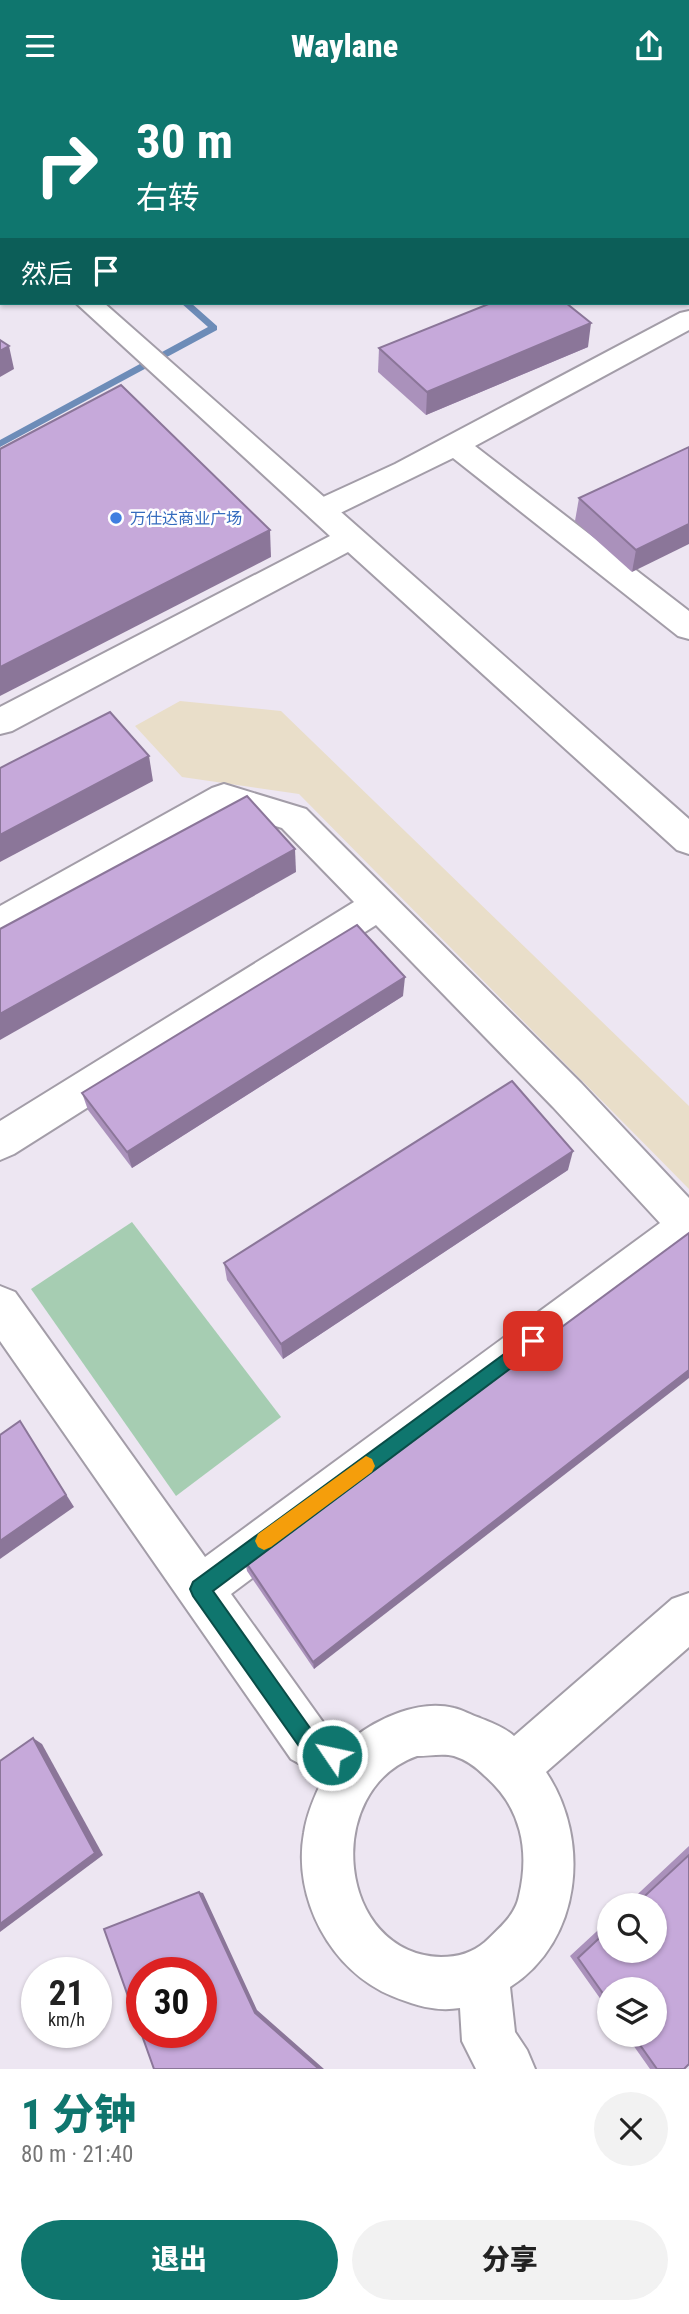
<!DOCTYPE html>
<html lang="zh">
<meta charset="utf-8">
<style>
:root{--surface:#fff;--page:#f2f2f2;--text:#222;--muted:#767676;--accent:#0f766e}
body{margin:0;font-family:"Roboto Condensed","Noto Sans SC",sans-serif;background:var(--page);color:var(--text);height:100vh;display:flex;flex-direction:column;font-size:26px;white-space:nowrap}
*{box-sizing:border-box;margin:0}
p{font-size:23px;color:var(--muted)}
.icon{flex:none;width:38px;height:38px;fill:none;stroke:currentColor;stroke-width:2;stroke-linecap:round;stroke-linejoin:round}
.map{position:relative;height:1978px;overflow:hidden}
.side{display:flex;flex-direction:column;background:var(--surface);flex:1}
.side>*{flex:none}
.top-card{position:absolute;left:0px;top:0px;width:690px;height:214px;box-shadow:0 2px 5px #0004;background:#0f766e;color:#fff;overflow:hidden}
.tools{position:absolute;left:597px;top:1802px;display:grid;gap:14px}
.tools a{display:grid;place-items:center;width:70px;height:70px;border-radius:50%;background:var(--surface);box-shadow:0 2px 5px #0004;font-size:35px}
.speed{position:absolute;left:21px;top:1866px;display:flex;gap:14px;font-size:35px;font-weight:700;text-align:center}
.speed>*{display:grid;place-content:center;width:91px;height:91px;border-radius:50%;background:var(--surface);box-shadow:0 2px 5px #0004;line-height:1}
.speed small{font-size:18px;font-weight:400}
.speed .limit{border:10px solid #d22;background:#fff;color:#111}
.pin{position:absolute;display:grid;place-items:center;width:60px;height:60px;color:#fff;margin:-30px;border-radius:14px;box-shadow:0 4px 10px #0006}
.me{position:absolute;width:77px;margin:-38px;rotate:304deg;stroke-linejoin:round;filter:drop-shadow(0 0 5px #0008)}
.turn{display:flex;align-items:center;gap:24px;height:147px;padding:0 21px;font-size:32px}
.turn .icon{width:91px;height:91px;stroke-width:2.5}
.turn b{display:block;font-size:49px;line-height:60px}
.then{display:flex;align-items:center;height:66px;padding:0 21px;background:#0003;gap:14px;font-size:26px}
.round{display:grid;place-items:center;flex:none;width:74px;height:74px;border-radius:37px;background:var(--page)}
.headline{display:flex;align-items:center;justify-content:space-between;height:119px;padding:0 21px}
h1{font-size:42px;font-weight:800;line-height:52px;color:var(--accent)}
.action{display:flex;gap:14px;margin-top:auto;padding:14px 21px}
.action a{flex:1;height:80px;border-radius:42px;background:var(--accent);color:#fff;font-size:28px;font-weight:800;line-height:80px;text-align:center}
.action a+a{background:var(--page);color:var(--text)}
header{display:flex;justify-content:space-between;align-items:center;height:91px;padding:0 21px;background:var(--accent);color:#fff;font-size:32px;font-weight:800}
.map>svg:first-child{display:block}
</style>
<header><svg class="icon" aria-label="menu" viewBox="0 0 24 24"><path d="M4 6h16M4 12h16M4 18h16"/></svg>Waylane<svg class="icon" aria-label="share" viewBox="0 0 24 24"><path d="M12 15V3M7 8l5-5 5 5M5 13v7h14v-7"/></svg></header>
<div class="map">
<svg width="689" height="1978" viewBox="0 0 689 1978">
<rect width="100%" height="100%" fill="#ede6f2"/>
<polygon fill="#e9dec9" points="180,610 281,620 689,1015 689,1098 299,703 182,686 135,635"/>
<polygon fill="#a6cdb2" points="132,1131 281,1326 176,1405 31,1198"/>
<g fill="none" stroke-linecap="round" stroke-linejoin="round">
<g fill="#6d8cb8" fill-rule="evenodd">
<polygon points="0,43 2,44 2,51 0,50"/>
<polygon points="181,212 191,212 217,235 217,239 0,356 0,349 208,236"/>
</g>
<defs>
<g id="minor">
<polygon points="689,220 689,239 475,355 689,520 689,548 678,545 453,367 332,426 321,429 310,426 306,419 310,412 395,373 680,222"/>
<path d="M224,693L306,718L581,992L689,1107V1158L231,1503L325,1634L352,1648C378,1627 420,1608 454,1617C463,1619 471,1624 480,1627C492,1632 504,1636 514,1645L672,1508L689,1502V1556L546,1681C591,1748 582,1850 510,1896L515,1941L527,1959L535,1978H476L462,1950L460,1917C435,1921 414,1914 392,1905C331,1880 292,1807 304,1742C307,1722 315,1704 324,1686L291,1668L0,1250V1195L15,1201L205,1466L660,1132L553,1016L376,834L14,1063L0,1069V1030L354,811L282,737L228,720L13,843L0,848V815L212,697ZM417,1665C429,1665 443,1662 454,1665C467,1669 476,1676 485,1685C521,1716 530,1759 519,1805C515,1825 499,1837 485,1851C472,1862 458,1866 441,1866C337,1863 321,1699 417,1665Z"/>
</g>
<g id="tertiary">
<polygon points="0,124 2,125 2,141 0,140"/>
<polygon points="76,212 104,212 689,728 689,763 677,759 348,461 12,640 0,643 0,616 330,445"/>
</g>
<polygon id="primary" points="15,0 54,0 13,2"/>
</defs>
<use href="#minor" stroke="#a39da8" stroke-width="4"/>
<use href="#tertiary" stroke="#a39da8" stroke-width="4"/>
<use href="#primary" stroke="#a39da8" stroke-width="4"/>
<use href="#minor" fill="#fff" fill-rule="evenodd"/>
<use href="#tertiary" fill="#fff" fill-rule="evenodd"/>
<use href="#primary" fill="#fff" fill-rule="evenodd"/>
</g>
<g fill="#aa91bb">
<polygon points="588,256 426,324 378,281 379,257"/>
<polygon points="689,356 632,481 575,430 579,407"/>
<polygon points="403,905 132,1077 88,1019 82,1002"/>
<polygon points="568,1079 283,1268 227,1189 224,1172"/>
<polygon points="689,1142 314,1578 247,1480 245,1470"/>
<polygon points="689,1755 689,1973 684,1978 650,1978 626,1944 654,1944 609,1899 609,1920 570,1865 609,1829 609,1860 654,1815 625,1815"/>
</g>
<g fill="#8b7699">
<polygon points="689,110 689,132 688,132 688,111"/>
<polygon points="591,232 588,256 426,324 427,301"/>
<polygon points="9,255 14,278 0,286 0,260"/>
<polygon points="689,433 689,453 632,481 636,459"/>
<polygon points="270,439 271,466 0,605 0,576"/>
<polygon points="149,665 153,690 0,771 0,744"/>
<polygon points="295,758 296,781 0,949 0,923"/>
<polygon points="405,886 403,905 132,1077 127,1061"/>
<polygon points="573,1060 568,1079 283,1268 281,1253"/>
<polygon points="689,1279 689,1287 314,1578 313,1571"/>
<polygon points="20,1330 74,1416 0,1468 0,1450"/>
<polygon points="33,1647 42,1653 103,1764 0,1841 0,1833"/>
<polygon points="199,1801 203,1802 257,1919 324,1978 319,1978 255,1922"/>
</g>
<g fill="#c6a9da" stroke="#8b7699" stroke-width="2" fill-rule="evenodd">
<polygon points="688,72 689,73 689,110 688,111"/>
<polygon points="491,212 566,212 591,232 427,301 379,257"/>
<polygon points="0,249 9,255 0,260"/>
<polygon points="121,294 270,439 0,576 0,358"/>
<polygon points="689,356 689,433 636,459 579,407"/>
<polygon points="110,621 149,665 0,744 0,677"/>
<polygon points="247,705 295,758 0,923 0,838"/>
<polygon points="357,834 405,886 127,1061 82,1002"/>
<polygon points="512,990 573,1060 281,1253 224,1172"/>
<polygon points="689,1142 689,1279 313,1571 245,1470"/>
<polygon points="20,1330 66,1404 0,1450 0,1344"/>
<polygon points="33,1647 95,1762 0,1833 0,1670"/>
<polygon points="689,1764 689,1973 684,1978 657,1978 633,1944 654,1944 654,1899 609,1899 609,1911 578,1867 609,1838 609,1860 654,1860 654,1815 634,1815"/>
<path d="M199,1801L255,1922L319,1978H154L104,1838ZM142,1881H201V1941H142Z"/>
</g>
<polygon fill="#0f766e" stroke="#0a4d48" stroke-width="2" points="533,1242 539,1244 542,1250 539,1256 213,1500 315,1644 339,1657 342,1664 339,1671 332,1674 301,1658 193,1505 190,1498 193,1491"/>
<polygon fill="#f59e0b" points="366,1365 372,1368 375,1375 372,1381 271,1456 264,1459 258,1456 255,1450 258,1443"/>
<circle fill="#3f7fe0" stroke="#fff" stroke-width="2.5" cx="116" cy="427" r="7"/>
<g text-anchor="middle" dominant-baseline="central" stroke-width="5" stroke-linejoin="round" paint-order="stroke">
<g font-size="16" fill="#366cbe" stroke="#fff" text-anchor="start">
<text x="130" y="427">万仕达商业广场</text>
</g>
</g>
</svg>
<div class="tools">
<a><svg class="icon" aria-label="search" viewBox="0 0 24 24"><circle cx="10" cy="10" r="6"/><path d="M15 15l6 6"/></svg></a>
<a><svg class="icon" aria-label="layers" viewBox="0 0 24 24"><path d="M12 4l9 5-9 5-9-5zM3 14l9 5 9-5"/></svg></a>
</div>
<div class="speed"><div>21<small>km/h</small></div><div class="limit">30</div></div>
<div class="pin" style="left:533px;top:1250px;background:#d93025"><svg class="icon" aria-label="arrive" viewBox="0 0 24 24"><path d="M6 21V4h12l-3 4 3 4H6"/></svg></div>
<svg class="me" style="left:332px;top:1664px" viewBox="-20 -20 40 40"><circle r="17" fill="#0f766e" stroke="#fff" stroke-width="3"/><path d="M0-11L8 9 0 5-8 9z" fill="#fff"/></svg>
<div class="top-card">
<div class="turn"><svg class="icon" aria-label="right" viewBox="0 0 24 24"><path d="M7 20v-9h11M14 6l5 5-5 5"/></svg><div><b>30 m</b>右转</div></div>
<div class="then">然后<svg class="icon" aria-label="arrive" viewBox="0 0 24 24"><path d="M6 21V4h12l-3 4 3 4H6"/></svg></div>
</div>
</div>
<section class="side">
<div class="headline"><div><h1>1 分钟</h1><p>80 m · 21:40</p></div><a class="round"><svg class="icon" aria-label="close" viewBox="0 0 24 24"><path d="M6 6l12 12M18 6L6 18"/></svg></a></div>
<div class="action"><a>退出</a><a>分享</a></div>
</section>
